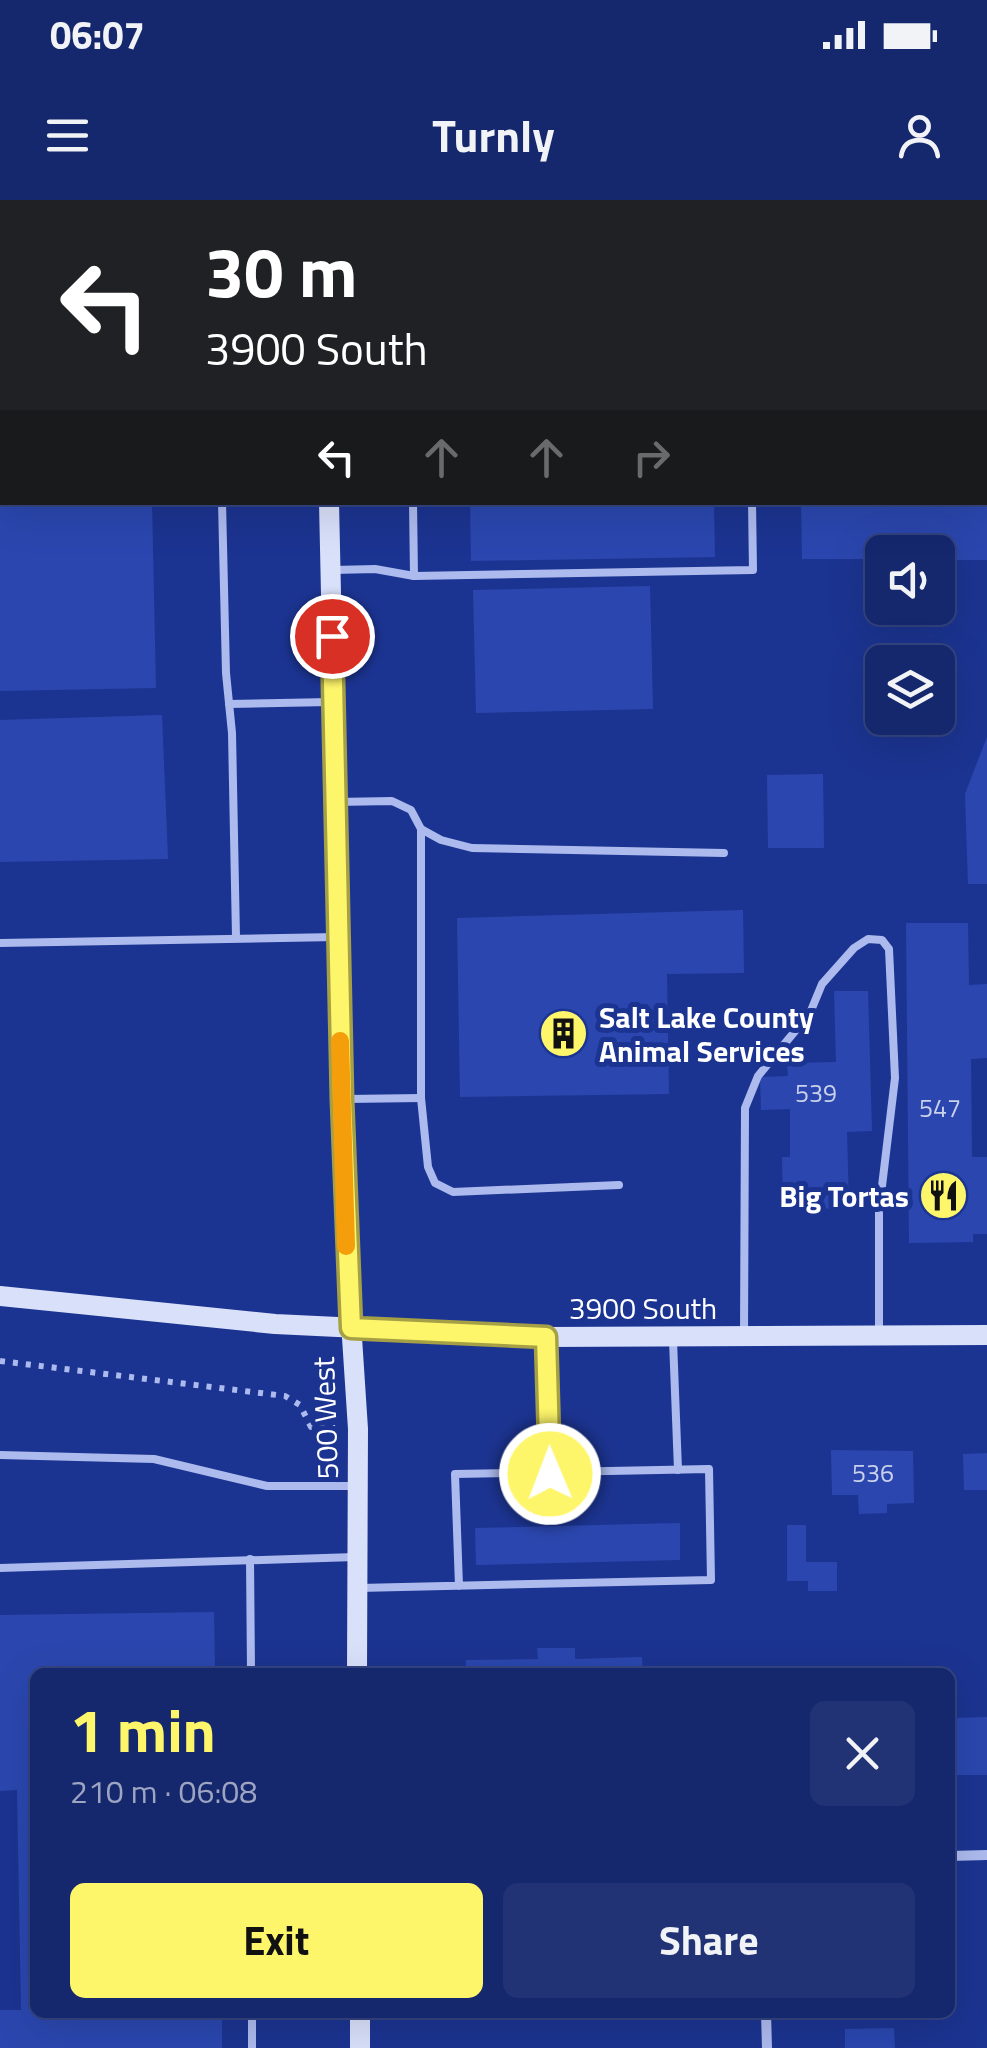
<!DOCTYPE html>
<meta charset="utf-8">
<style>
:root{--surface:#15276d;--page:#223375;--text:#f1f3f6;--muted:#9da5c2;--line:#344480;--accent:#fef66a}
body{margin:0;font-family:"Titillium Web",sans-serif;background:var(--page);color:var(--text);height:100vh;display:flex;flex-direction:column;font-size:38px;white-space:nowrap}
*{box-sizing:border-box;margin:0}
p{font-size:32px;color:var(--muted)}
.icon{flex:none;width:55px;height:55px;fill:none;stroke:currentColor;stroke-width:2;stroke-linecap:round;stroke-linejoin:round}
.map{position:relative;flex:1;overflow:hidden}
.side{position:absolute;left:30px;top:1468px;width:925px;height:350px;display:flex;flex-direction:column;background:var(--surface);border-radius:15px;box-shadow:0 10px 40px #0002,0 0 0 2px var(--line)}
.side>*{flex:none}
.top-card{position:absolute;left:0px;top:0px;width:988px;height:305px;box-shadow:0 10px 40px #0002,0 0 0 2px var(--line);background:#202124;color:#fff;overflow:hidden}
.buttons{position:absolute;left:865px;top:335px;display:grid;gap:20px}
.buttons a{display:grid;place-items:center;width:90px;height:90px;border-radius:15px;background:var(--surface);box-shadow:0 10px 40px #0002,0 0 0 2px var(--line);font-size:50px}
.pin{position:absolute;display:grid;place-items:center;width:85px;height:85px;color:#fff;margin:-42px;border:5px solid #fff;border-radius:50%;box-shadow:0 2px 10px #0007}
.me{position:absolute;width:110px;margin:-55px;rotate:359deg;stroke-linejoin:round;filter:drop-shadow(0 0 8px #0008)}
.turn{display:flex;align-items:center;gap:35px;height:210px;padding:0 40px;font-size:45px}
.turn .icon{width:130px;height:130px;stroke-width:2.5}
.turn b{display:block;font-size:70px;line-height:85px}
.lanes{display:flex;align-items:center;height:95px;padding:0 40px;background:#0003;justify-content:center;gap:50px;direction:ltr}
.lanes .off{opacity:.35}
.round{display:grid;place-items:center;flex:none;width:105px;height:105px;border-radius:15px;background:var(--page)}
.headline{display:flex;align-items:center;justify-content:space-between;height:170px;padding:0 40px}
h1{font-size:60px;font-weight:700;line-height:75px;color:var(--accent)}
.primary-button{display:flex;gap:20px;margin-top:auto;padding:20px 40px}
.primary-button a{flex:1;height:115px;border-radius:15px;background:var(--accent);color:#111;font-size:40px;font-weight:700;line-height:115px;text-align:center}
.primary-button a+a{background:var(--page);color:var(--text)}
.status{display:flex;justify-content:space-between;align-items:center;height:70px;padding:0 50px;background:var(--surface);direction:ltr}
.status svg{height:28px;fill:currentColor}
header{display:flex;justify-content:space-between;align-items:center;height:130px;padding:0 40px;background:var(--surface);font-size:45px;font-weight:700}
.map>svg:first-child{display:block}
</style>
<div class="status"><b>06:07</b><svg viewBox="0 0 49 12"><path d="M0 12V9h3v3zM5 12V6h3v6zM10 12V3h3v9zM15 12V0h3v12zM26 1h20v11H26zM47 4h2v5h-2z"/></svg></div>
<header><svg class="icon" aria-label="menu" viewBox="0 0 24 24"><path d="M4 6h16M4 12h16M4 18h16"/></svg>Turnly<svg class="icon" aria-label="person" viewBox="0 0 24 24"><circle cx="12" cy="8" r="4"/><path d="M4 21q1-7 8-7t8 7"/></svg></header>
<div class="map">
<svg width="987" height="1848" viewBox="0 0 987 1848">
<rect width="100%" height="100%" fill="#1c3491"/>
<g fill="#2b47af">
<polygon points="0,302 152,302 156,488 0,491"/>
<polygon points="470,302 714,302 715,357 471,361"/>
<polygon points="801,302 987,302 987,360 938,360 938,352 882,352 882,359 802,359"/>
<polygon points="650,386 653,509 476,513 473,390"/>
<polygon points="162,515 168,659 0,662 0,520"/>
<polygon points="987,537 987,684 968,684 965,594"/>
<polygon points="823,574 824,648 768,648 767,575"/>
<polygon points="743,710 744,773 667,774 669,894 460,897 457,718"/>
<polygon points="906,723 968,723 969,785 987,784 987,858 971,859 972,957 987,957 987,1034 973,1034 973,1042 909,1043"/>
<polygon points="834,791 868,791 872,931 847,932 849,1008 783,1010 782,957 790,957 790,909 761,910 760,877 788,876 787,863 836,862"/>
<polygon points="831,1250 913,1251 914,1303 887,1304 887,1313 859,1314 858,1295 832,1295"/>
<polygon points="987,1253 987,1290 964,1290 963,1254"/>
<polygon points="680,1323 680,1360 476,1365 475,1328"/>
<polygon points="787,1325 806,1325 806,1362 837,1362 837,1391 808,1391 808,1381 787,1381"/>
<polygon points="214,1412 215,1472 35,1472 35,1812 222,1812 222,1848 0,1848 0,1810 21,1810 17,1590 0,1591 0,1415"/>
<polygon points="537,1448 575,1448 575,1459 642,1457 643,1472 466,1472 466,1460 538,1459"/>
<polygon points="987,1517 987,1575 953,1575 952,1518"/>
<polygon points="894,1828 895,1848 845,1848 845,1829"/>
</g>
<g fill="none" stroke-linecap="round" stroke-linejoin="round">
<polyline stroke="#acbaee" stroke-width="6" stroke-dasharray="5 8" stroke-linecap="butt" points="0,1161 285,1196 300,1205 311,1227 335,1228"/>
<g stroke="#acbaee" stroke-width="8">
<polyline points="214,0 214,2"/>
<polyline points="222,302 226,473 232,533 236,737"/>
<polyline points="413,302 414,376"/>
<polyline points="334,370 375,369 414,376 753,370 752,302"/>
<polyline points="229,504 330,502"/>
<polyline points="336,602 392,601 411,610 421,629 441,640 472,648 724,653"/>
<polyline points="421,629 421,898 428,967 435,983 453,992 619,985"/>
<polyline points="0,743 337,737"/>
<polyline points="346,899 421,898"/>
<polyline points="744,1136 745,908 758,876 810,813 822,784 854,748 868,739 882,740 889,749 895,878 879,1011 879,1133"/>
<polyline points="546,1138 550,1274"/>
<polyline points="673,1140 678,1270"/>
<polyline points="0,1255 154,1259 267,1286 357,1286"/>
<polyline points="250,1359 251,1472"/>
<polyline points="0,1368 355,1357"/>
<polyline points="359,1388 711,1380 709,1269 455,1274 459,1386"/>
<polyline points="252,1812 252,1848"/>
</g>
<g stroke="#acbaee" stroke-width="10">
<polyline points="950,1656 987,1655"/>
<polyline points="766,1812 767,1848"/>
</g>
<g stroke="#d9e0fa" stroke-width="20">
<polyline points="323,0 323,2"/>
<polyline points="329,302 342,899 346,1046 358,1229 357,1472"/>
<polyline points="0,1096 275,1124 546,1137 987,1135"/>
<polyline points="360,1812 360,1848"/>
</g>
</g>
<g fill="none" stroke-linecap="round" stroke-linejoin="round">
<defs>
<polyline id="route" points="332,436 342,899 351,1128 546,1137 550,1274"/>
</defs>
<use href="#route" stroke="#a5a045" stroke-width="25"/>
<use href="#route" stroke="#fef66a" stroke-width="18"/>
<polyline stroke="#f59e0b" stroke-width="18" points="340,841 346,1046"/>
</g>
<defs>
<symbol id="building-disc" viewBox="-11 -11 22 22"><circle r="9.5" fill="#fef66a" stroke="#1c3491"/><path d="M-4-6H4V6H1V3H-1V6H-4ZM-2.5-4.3h1.7v1.8h-1.7ZM.8-4.3h1.7v1.8H.8ZM-2.5-1h1.7V.8h-1.7ZM.8-1h1.7V.8H.8Z" fill="#111"/></symbol>
<symbol id="restaurant-disc" viewBox="-11 -11 22 22"><circle r="9.5" fill="#fef66a" stroke="#1c3491"/><path d="M-5-6h1v4h1v-4h1v4h1v-4h1v5L-1.5 .5V6h-2V.5L-5-1ZM5-6V6H3V1.5H1.5Q1.5-4 5-6Z" fill="#111"/></symbol>
</defs>
<g fill-rule="evenodd">
<use href="#building-disc" x="536" y="806" width="55" height="55"/>
<use href="#restaurant-disc" x="916" y="968" width="55" height="55"/>
</g>
<g text-anchor="middle" dominant-baseline="central" stroke-width="10" stroke-linejoin="round" paint-order="stroke">
<g font-size="25" fill="#cad1eb">
<text x="816" y="893">539</text>
<text x="940" y="908">547</text>
<text x="873" y="1273">536</text>
</g>
<g font-size="30" font-weight="bold" fill="#fff" stroke="#1c3491" text-anchor="start">
<text x="599" y="817">Salt Lake County<tspan x="599" dy="34">Animal Services</tspan></text>
<text x="909" y="996" text-anchor="end">Big Tortas</text>
</g>
<g font-size="30" fill="#fff" stroke="#1c3491">
<text x="643" y="1108">3900 South</text>
<text transform="translate(325 1218) rotate(-92)">500 West</text>
</g>
</g>
</svg>
<div class="buttons">
<a><svg class="icon" aria-label="sound" viewBox="0 0 24 24"><path d="M4 9h4l5-4v14l-5-4H4zM17 9q2 3 0 6"/></svg></a>
<a><svg class="icon" aria-label="layers" viewBox="0 0 24 24"><path d="M12 4l9 5-9 5-9-5zM3 14l9 5 9-5"/></svg></a>
</div>
<div class="pin" style="left:332px;top:436px;background:#d93025"><svg class="icon" aria-label="arrive" viewBox="0 0 24 24"><path d="M6 21V4h12l-3 4 3 4H6"/></svg></div>
<svg class="me" style="left:550px;top:1274px" viewBox="-20 -20 40 40"><circle r="17" fill="#fef66a" stroke="#fff" stroke-width="3"/><path d="M0-11L8 9 0 5-8 9z" fill="#fff"/></svg>
<div class="top-card">
<div class="turn"><svg class="icon" aria-label="left" viewBox="0 0 24 24"><path d="M17 20v-9H6M10 6l-5 5 5 5"/></svg><div><b>30 m</b>3900 South</div></div>
<div class="lanes"><svg class="icon" aria-label="left" viewBox="0 0 24 24"><path d="M17 20v-9H6M10 6l-5 5 5 5"/></svg><svg class="icon off" aria-label="ahead" viewBox="0 0 24 24"><path d="M12 20V5M6 11l6-6 6 6"/></svg><svg class="icon off" aria-label="ahead" viewBox="0 0 24 24"><path d="M12 20V5M6 11l6-6 6 6"/></svg><svg class="icon off" aria-label="right" viewBox="0 0 24 24"><path d="M7 20v-9h11M14 6l5 5-5 5"/></svg></div>
</div>
<section class="side">
<div class="headline"><div><h1>1 min</h1><p>210 m · 06:08</p></div><a class="round"><svg class="icon" aria-label="close" viewBox="0 0 24 24"><path d="M6 6l12 12M18 6L6 18"/></svg></a></div>
<div class="primary-button"><a>Exit</a><a>Share</a></div>
</section>
</div>
